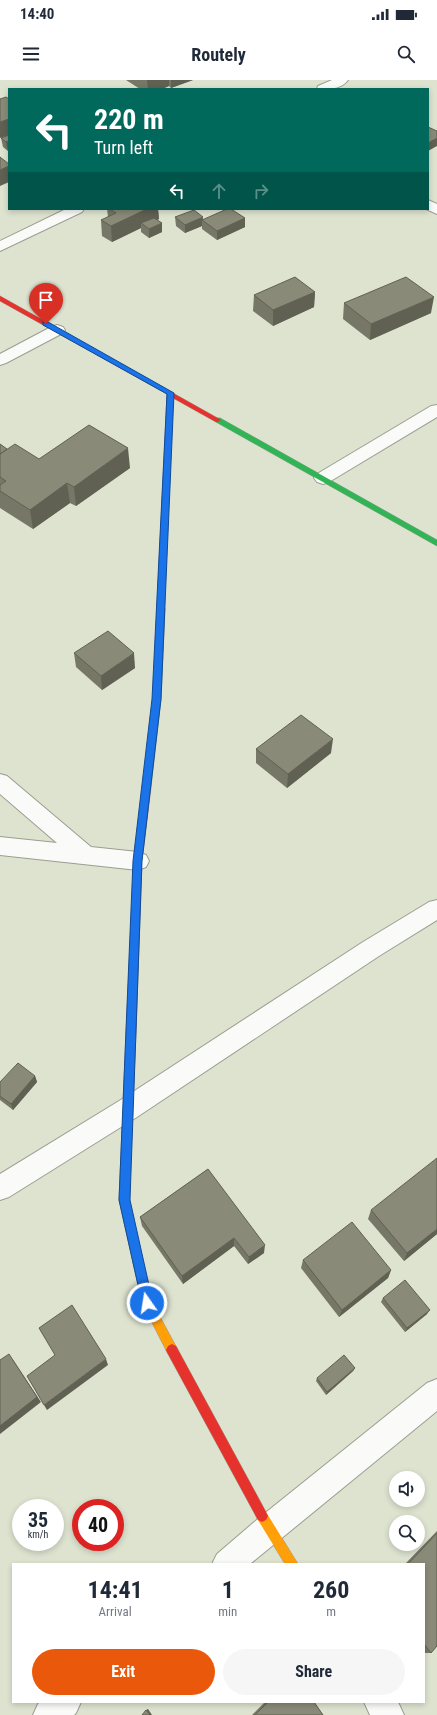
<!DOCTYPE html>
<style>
:root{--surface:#fff;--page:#f6f6f7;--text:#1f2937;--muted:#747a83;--accent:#ea580c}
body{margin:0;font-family:"Roboto Condensed",sans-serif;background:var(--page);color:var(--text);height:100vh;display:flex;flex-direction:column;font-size:15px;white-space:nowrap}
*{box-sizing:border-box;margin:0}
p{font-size:13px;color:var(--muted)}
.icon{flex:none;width:22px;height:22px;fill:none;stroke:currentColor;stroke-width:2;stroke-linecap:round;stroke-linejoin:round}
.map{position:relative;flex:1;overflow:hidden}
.sheet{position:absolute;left:12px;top:1483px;width:413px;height:140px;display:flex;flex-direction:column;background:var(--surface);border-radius:0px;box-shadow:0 2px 6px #0003}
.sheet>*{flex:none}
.hud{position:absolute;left:8px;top:8px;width:421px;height:122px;border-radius:0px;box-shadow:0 2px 6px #0003;background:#00695c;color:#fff;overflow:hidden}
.buttons{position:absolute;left:389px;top:1391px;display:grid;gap:8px}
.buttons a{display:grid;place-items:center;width:36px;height:36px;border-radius:50%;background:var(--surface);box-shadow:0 2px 6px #0003;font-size:20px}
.speed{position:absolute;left:12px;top:1419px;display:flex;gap:8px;font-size:20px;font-weight:700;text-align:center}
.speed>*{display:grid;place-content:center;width:52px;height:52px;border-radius:50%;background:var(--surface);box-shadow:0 2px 6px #0003;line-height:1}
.speed small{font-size:10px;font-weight:400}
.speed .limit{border:6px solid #d22;background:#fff;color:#111}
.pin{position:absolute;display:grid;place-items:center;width:34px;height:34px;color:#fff;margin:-41px -17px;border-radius:50% 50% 50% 0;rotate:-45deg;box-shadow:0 0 4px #0007}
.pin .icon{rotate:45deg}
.me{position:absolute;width:44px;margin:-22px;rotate:347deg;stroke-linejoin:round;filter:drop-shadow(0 0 3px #0008)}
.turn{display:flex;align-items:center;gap:14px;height:84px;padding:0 20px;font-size:18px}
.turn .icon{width:52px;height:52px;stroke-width:2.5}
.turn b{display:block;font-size:28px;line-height:34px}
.lanes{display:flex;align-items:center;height:38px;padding:0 20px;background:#0003;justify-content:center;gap:20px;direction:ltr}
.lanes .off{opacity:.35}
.eta{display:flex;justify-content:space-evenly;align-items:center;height:68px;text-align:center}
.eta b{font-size:24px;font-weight:700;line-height:28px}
.action{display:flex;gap:8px;margin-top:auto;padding:8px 20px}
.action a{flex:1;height:46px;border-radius:24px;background:var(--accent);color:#fff;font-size:16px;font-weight:700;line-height:46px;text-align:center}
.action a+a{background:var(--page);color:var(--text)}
.status{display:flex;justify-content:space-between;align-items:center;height:28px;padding:0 20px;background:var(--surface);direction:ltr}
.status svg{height:11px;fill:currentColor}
header{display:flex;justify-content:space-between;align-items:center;height:52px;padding:0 20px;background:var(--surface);font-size:18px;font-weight:700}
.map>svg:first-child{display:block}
</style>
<div class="status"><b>14:40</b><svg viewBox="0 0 49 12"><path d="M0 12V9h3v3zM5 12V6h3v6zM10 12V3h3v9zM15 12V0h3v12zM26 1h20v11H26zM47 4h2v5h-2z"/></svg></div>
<header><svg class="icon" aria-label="menu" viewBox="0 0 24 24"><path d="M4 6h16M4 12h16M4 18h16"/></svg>Routely<svg class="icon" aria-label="search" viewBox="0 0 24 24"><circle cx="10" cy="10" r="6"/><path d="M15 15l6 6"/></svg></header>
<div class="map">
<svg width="437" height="1635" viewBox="0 0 437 1635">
<rect width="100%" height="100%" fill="#dee3d0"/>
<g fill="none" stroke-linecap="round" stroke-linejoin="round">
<defs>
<g id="street">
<path d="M332,0H348C341,10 327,9 317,9L318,6Z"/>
<polygon points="428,120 437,124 437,134 426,129 428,129"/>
<polygon points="66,129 84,129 82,132 0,171 0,161"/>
<polygon points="57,245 63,247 65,250 63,253 6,283 0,285 0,274 51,247"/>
<polygon points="437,325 437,337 329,402 323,404 317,402 314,398 317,394 431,326"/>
<polygon points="0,694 7,696 91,767 138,772 146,775 149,781 146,787 138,790 0,775 0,757 57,763 0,714"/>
<polygon points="437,820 437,840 379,876 137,1037 9,1117 0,1120 0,1094 119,1021 363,862 429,822"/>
<polygon points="437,1299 437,1331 250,1484 212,1484 217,1474 259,1438 427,1303"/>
<polygon points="40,1622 81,1622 76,1633 74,1635 33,1635 38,1624"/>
<polygon points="364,1622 398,1622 404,1635 370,1635"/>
</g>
<g id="fast">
<polygon points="216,338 220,338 437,460 437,466 216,342"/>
<polygon points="161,525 165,528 161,619 151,707 147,710 143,707 153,619 157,528"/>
</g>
<g id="slow">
<polygon points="131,949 134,950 136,953 129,1120 152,1222 178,1270 176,1274 172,1276 168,1274 142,1223 119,1120 126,953 128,950"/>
<polygon points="262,1430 266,1432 298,1484 285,1484 258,1440 256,1436 258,1432"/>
</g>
<g id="jam">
<polygon points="0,216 221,340 218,342 216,342 173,318 164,530 161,531 157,528 167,314 0,221"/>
<polygon points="147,704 151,707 142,781 136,953 134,956 131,957 128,956 126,953 134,781 143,707"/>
<polygon points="172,1264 176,1266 266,1432 268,1436 266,1440 262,1442 258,1440 168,1274 166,1270 168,1266"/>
</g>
</defs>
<use href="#street" stroke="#9a9e90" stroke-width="2"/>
<use href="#fast" stroke="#9a9e90" stroke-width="1"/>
<use href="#slow" stroke="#9a9e90" stroke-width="1"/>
<use href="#jam" stroke="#9a9e90" stroke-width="1"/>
<use href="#street" fill="#fafbf8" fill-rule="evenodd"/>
<use href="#fast" fill="#30b455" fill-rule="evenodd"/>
<use href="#slow" fill="#ff9f0a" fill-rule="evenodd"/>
<use href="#jam" fill="#e5322d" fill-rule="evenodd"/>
</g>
<g fill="#767766">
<polygon points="126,0 193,0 171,8 169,6 162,9 140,9"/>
<polygon points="9,55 8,71 3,67 1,58"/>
<polygon points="107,129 158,129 159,139 157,140 162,152 149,158 141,152 141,148 112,162 102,156 101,140 108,137"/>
<polygon points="175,137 203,140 245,138 245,147 217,160 202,149 202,146 185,153 176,146"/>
<polygon points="315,212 314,227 273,246 253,231 254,215"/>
<polygon points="344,223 431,233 370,260 343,239"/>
<polygon points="0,364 7,369 39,379 130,388 76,426 70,423 33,449 0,428"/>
<polygon points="74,573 135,588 102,610 76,587"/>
<polygon points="256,669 331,673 287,708 256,683"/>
<polygon points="35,996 37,1002 13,1030 0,1020 0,1002"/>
<polygon points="208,1089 264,1173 248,1184 234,1166 183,1204 142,1146 140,1137"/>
<polygon points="371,1130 437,1154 404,1181 368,1139"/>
<polygon points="303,1180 391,1190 388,1198 339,1237 301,1188"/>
<polygon points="383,1218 427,1234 405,1252 381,1222"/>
<polygon points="355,1288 353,1291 326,1315 316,1301 317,1298"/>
<polygon points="437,1451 437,1566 431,1573 425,1573 424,1572 424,1484 405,1484"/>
<polygon points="265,1622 314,1622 323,1635 252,1635"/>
</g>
<g fill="#606153">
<polygon points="147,0 169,0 169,6 162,9 148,9"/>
<polygon points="171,0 193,0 171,8"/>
<polygon points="9,39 9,55 0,58 0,42"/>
<polygon points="437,58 437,66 428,71 428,63"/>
<polygon points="9,61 9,70 8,71 6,62"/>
<polygon points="9,86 9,102 0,106 0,90"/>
<polygon points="147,129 158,129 159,139 145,146 141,143 141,148 112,162 111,146"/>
<polygon points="203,137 203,141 202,140 202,146 185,153 185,145"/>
<polygon points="245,138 245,147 217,160 217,151"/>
<polygon points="162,143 162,152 149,158 149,149"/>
<polygon points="315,212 314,227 273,246 273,230"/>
<polygon points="434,217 431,233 370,260 371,244"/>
<polygon points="128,368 130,388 76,426 74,407"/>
<polygon points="67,403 70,423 33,449 30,430"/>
<polygon points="134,573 135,588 102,610 101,596"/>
<polygon points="333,659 331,673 287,708 288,694"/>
<polygon points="35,996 37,1002 13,1030 11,1024"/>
<polygon points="437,1149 437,1154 404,1181 407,1173"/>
<polygon points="234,1158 234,1166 183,1204 182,1196"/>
<polygon points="265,1165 264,1173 248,1184 249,1177"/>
<polygon points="391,1190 388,1198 339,1237 342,1230"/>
<polygon points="430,1230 427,1234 405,1252 407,1248"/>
<polygon points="106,1279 108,1285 47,1330 44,1325"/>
<polygon points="13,1280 41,1322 0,1354 0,1346"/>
<polygon points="355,1288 353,1291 326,1315 327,1312"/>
<polygon points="148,1629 152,1635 150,1635 146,1630"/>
</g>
<g fill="#898a77" stroke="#606153">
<polygon points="6,17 9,19 9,39 0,42 0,19"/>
<polygon points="428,47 437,51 437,58 428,63"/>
<polygon points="9,55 9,61 6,62 1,58"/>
<polygon points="0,77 9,84 9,86 0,90"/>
<polygon points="110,129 147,129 111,146 101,140 116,133"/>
<polygon points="227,129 231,129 245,138 217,151 202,140"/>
<polygon points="194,130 203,137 185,145 175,137"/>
<polygon points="154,138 162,143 149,149 141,143"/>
<polygon points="295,197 315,212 273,230 254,215"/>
<polygon points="406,197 434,217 371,244 344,223"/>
<polygon points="89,345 128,368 74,407 67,403 30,430 0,411 0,405 6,401 0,397 0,374 15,364 39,379"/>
<polygon points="0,364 7,369 0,374"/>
<polygon points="108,551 134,573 101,596 74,573"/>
<polygon points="301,635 333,659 288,694 256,669"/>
<polygon points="18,983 35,996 11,1024 0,1016 0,1002"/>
<polygon points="437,1078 437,1149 407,1173 371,1130"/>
<polygon points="208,1089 265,1165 249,1177 234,1158 182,1196 140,1137"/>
<polygon points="352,1142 391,1190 342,1230 303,1180"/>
<polygon points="405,1200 430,1230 407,1248 383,1218"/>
<polygon points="72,1225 106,1279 44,1325 27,1296 55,1275 39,1248"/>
<polygon points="9,1274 37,1317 0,1346 0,1280"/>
<polygon points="344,1275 355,1288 327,1312 317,1298"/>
<polygon points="437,1453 437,1566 431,1573 424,1564 424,1484 408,1484"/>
<polygon points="268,1622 314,1622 323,1635 255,1635"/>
<polygon points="146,1630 150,1635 142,1635"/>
</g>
<polygon fill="#1a73e8" stroke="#114b97" points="43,242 48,242 174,313 161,619 142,781 130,1120 153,1223 151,1227 147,1228 144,1227 142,1223 119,1120 133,781 152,619 167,314 43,245"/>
</svg>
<div class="buttons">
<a><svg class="icon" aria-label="sound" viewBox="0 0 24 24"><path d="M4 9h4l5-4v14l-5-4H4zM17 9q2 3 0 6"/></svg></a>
<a><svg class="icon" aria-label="search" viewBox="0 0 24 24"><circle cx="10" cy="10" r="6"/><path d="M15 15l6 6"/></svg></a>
</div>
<div class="speed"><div>35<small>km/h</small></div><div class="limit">40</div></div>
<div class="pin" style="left:46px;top:244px;background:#d93025"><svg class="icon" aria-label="arrive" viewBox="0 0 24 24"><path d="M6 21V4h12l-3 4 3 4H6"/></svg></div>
<svg class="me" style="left:147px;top:1223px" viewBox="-20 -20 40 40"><circle r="17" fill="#1a73e8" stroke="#fff" stroke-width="3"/><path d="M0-11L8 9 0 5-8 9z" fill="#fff"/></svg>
<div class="hud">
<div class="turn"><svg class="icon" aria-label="left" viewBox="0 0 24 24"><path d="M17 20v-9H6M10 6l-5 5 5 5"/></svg><div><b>220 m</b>Turn left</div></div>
<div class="lanes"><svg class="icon" aria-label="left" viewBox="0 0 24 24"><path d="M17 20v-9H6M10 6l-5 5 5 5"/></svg><svg class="icon off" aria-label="ahead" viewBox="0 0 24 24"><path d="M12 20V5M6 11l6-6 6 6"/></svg><svg class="icon off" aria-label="right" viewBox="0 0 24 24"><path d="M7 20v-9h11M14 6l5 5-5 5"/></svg></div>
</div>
<section class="sheet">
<div class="eta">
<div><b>14:41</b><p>Arrival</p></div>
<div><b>1</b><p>min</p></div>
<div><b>260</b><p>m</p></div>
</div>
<div class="action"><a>Exit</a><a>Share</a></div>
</section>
</div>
